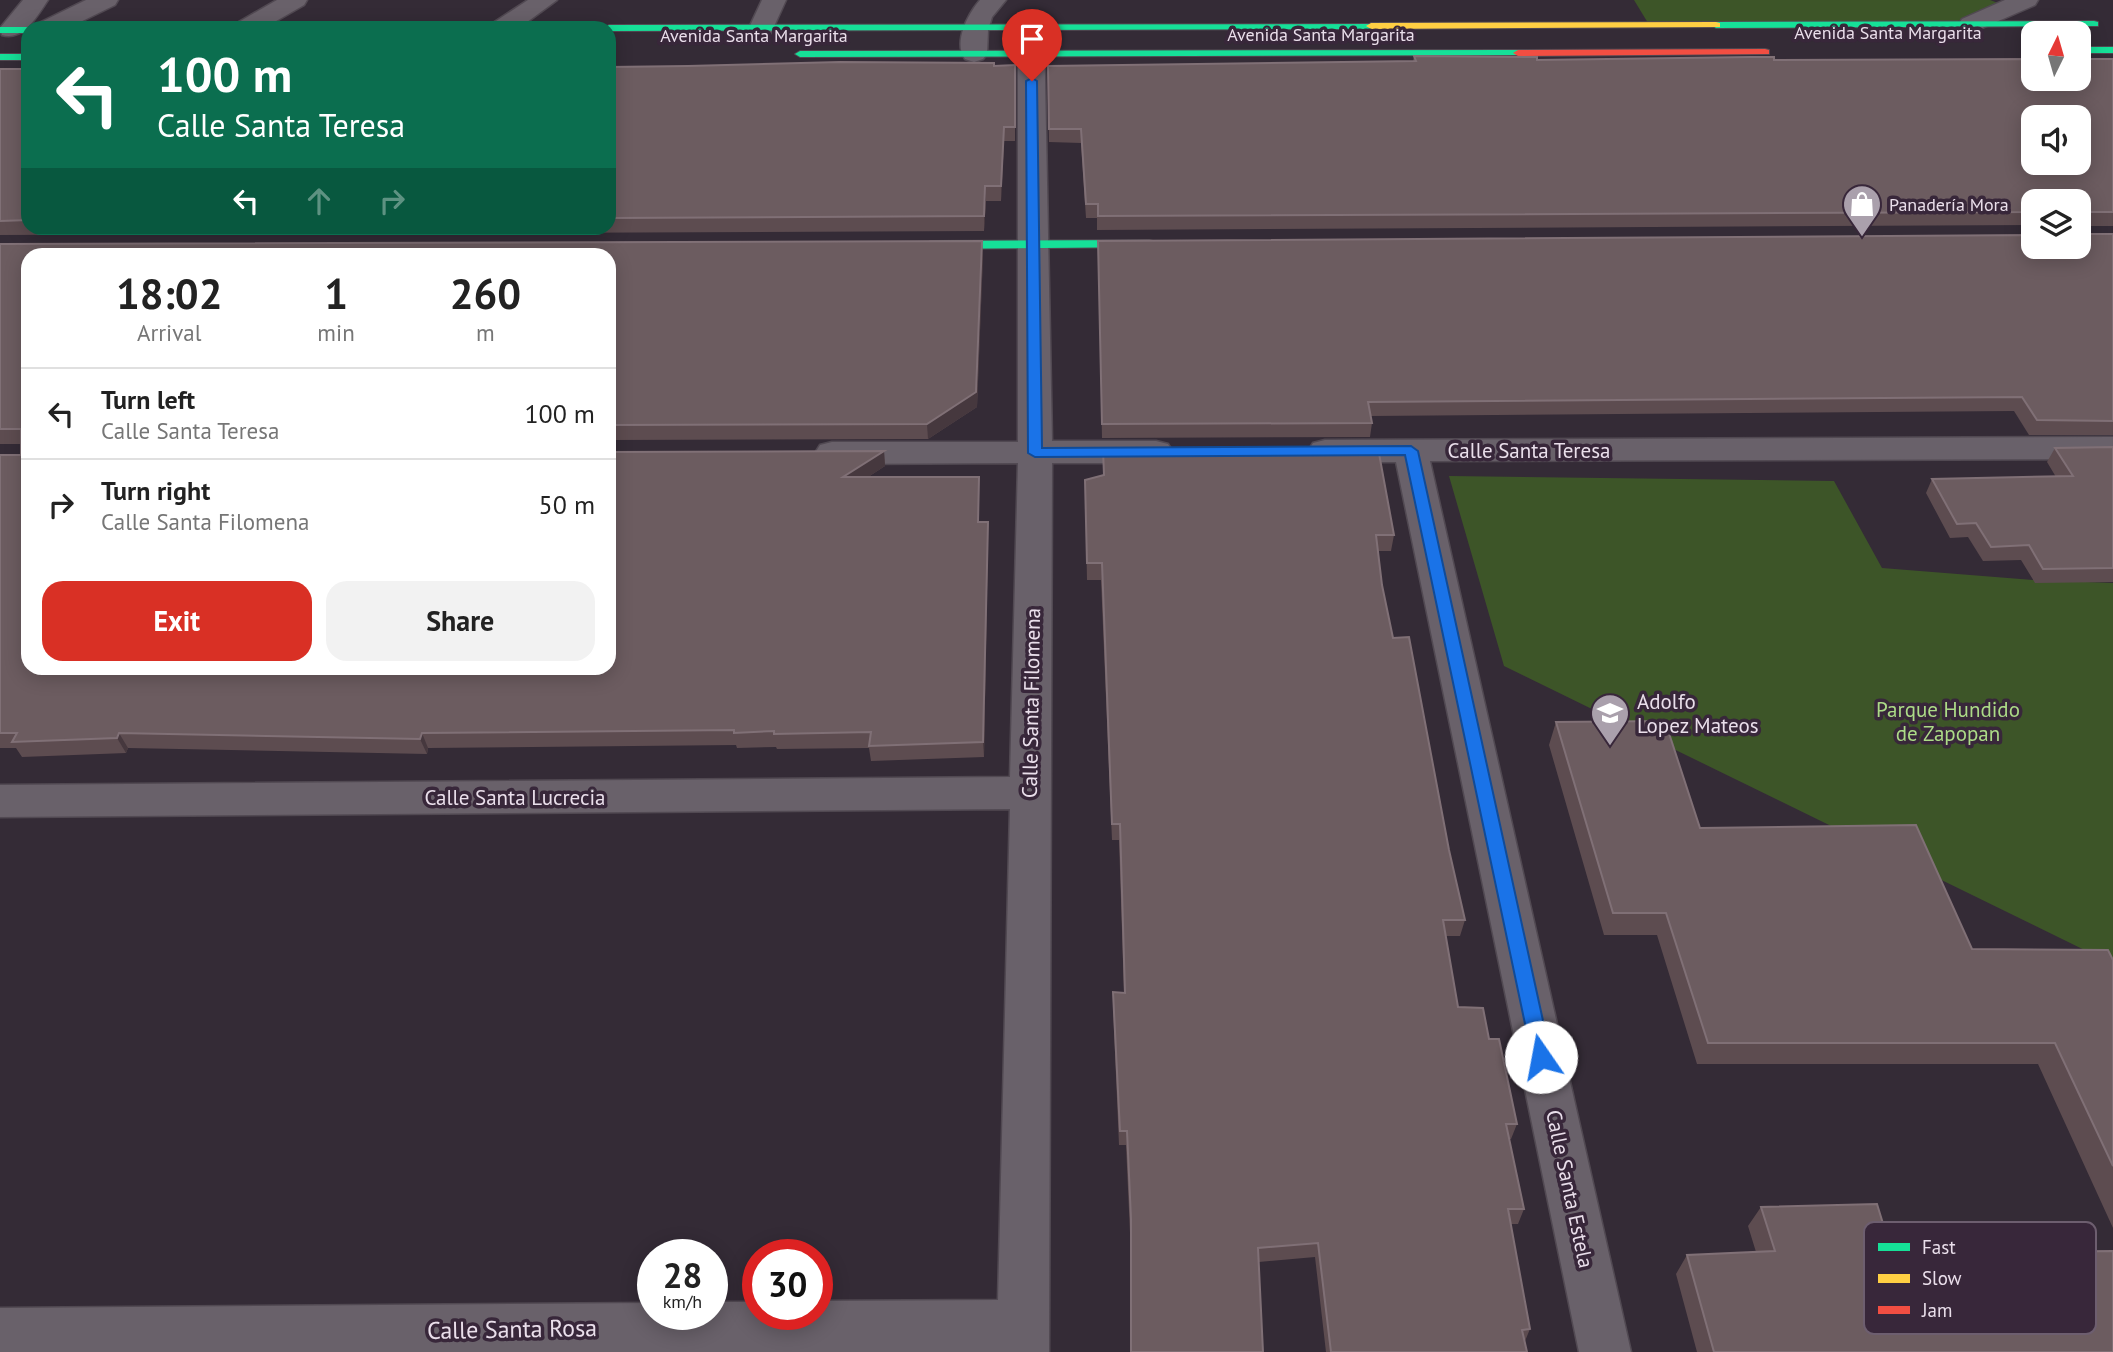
<!DOCTYPE html>
<meta charset="utf-8">
<style>
:root{--surface:#fff;--page:#f2f2f2;--text:#222;--muted:#767676;--line:#e0e0e0;--accent:#d93025}
body{margin:0;font-family:"PT Sans",sans-serif;background:var(--page);color:var(--text);height:100vh;display:flex;flex-direction:column;font-size:26px;white-space:nowrap}
*{box-sizing:border-box;margin:0}
p{font-size:23px;color:var(--muted)}
.icon{flex:none;width:38px;height:38px;fill:none;stroke:currentColor;stroke-width:2;stroke-linecap:round;stroke-linejoin:round}
.map{position:relative;flex:1;overflow:hidden}
.panel{position:absolute;left:21px;top:248px;width:595px;height:427px;display:flex;flex-direction:column;background:var(--surface);border-radius:21px;box-shadow:0 4px 18px #0003}
.panel>*{flex:none}
.guide{position:absolute;left:21px;top:21px;width:595px;height:214px;border-radius:21px;box-shadow:0 4px 18px #0003;background:#0b6e4f;color:#fff;overflow:hidden}
.needle{width:46px;rotate:5deg}
.controls{position:absolute;left:2021px;top:21px;display:grid;gap:14px}
.controls a{display:grid;place-items:center;width:70px;height:70px;border-radius:14px;background:var(--surface);box-shadow:0 4px 18px #0003;font-size:35px}
.speed{position:absolute;left:637px;top:1239px;display:flex;gap:14px;font-size:35px;font-weight:700;text-align:center}
.speed>*{display:grid;place-content:center;width:91px;height:91px;border-radius:50%;background:var(--surface);box-shadow:0 4px 18px #0003;line-height:1}
.speed small{font-size:18px;font-weight:400}
.speed .limit{border:10px solid #d22;background:#fff;color:#111}
.pin{position:absolute;display:grid;place-items:center;width:60px;height:60px;color:#fff;margin:-72px -30px;border-radius:50% 50% 50% 0;rotate:-45deg;box-shadow:0 0 7px #0007}
.pin .icon{rotate:45deg}
.me{position:absolute;width:77px;margin:-38px;rotate:348deg;stroke-linejoin:round;filter:drop-shadow(0 0 5px #0008)}
.turn{display:flex;align-items:center;gap:24px;height:147px;padding:0 21px;font-size:32px}
.turn .icon{width:91px;height:91px;stroke-width:2.5}
.turn b{display:block;font-size:49px;line-height:60px}
.lanes{display:flex;align-items:center;height:66px;padding:0 21px;background:#0003;justify-content:center;gap:35px;direction:ltr}
.lanes .off{opacity:.35}
.eta{display:flex;justify-content:space-evenly;align-items:center;height:119px;text-align:center}
.eta b{font-size:42px;font-weight:800;line-height:49px}
.action{display:flex;gap:14px;margin-top:auto;padding:14px 21px}
.action a{flex:1;height:80px;border-radius:21px;background:var(--accent);color:#fff;font-size:28px;font-weight:800;line-height:80px;text-align:center}
.action a+a{background:var(--page);color:var(--text)}
ul{padding:0;list-style:none}
li{display:flex;align-items:center;gap:21px;height:91px;padding:0 21px;border-top:2px solid var(--line)}
li div{flex:1}
li b{display:block;font-size:26px}
li em{font-style:normal}
.map>svg:first-child{display:block}
</style>
<div class="map">
<svg width="2113" height="1352" viewBox="0 0 2113 1352">
<rect width="100%" height="100%" fill="#342b36"/>
<g fill="#3d5528">
<polygon points="1634,0 1990,0 2003,5 1952,23 1648,23"/>
<polygon points="1449,476 1834,481 1882,568 2033,580 2113,583 2113,964 1504,666"/>
</g>
<g fill="none" stroke-linecap="round" stroke-linejoin="round">
<defs>
<g id="street">
<path d="M23,0H48C37,16 24,41 2,35L0,28Z"/>
<polygon points="86,0 118,0 115,5 68,28 35,28 39,23"/>
<polygon points="277,0 307,0 304,5 264,28 233,28 237,23"/>
<polygon points="528,0 557,0 519,28 489,28 493,23"/>
<polygon points="762,0 786,0 771,33 762,36 753,33 749,28"/>
<path d="M980,0H1006L992,17L988,30L987,54L983,59L974,62L965,59C953,42 968,14 980,0Z"/>
<polygon points="2005,0 2038,0 2035,5 1980,29 1971,31 1962,29 1959,24 1962,19"/>
<polygon points="1031,18 1040,21 1044,26 1052,441 1156,441 1168,444 1173,452 1168,460 1156,463 1052,463 1049,1352 0,1352 0,1308 653,1303 653,1314 712,1314 712,1302 758,1302 758,1314 817,1314 817,1301 998,1300 1010,809 0,817 0,785 1010,777 1018,463 832,464 820,461 815,453 820,445 832,442 1018,442 1018,26 1022,21"/>
<polygon points="2113,437 2113,459 1430,461 1631,1352 1579,1352 1396,462 1325,462 1313,459 1308,451 1313,443 1325,440"/>
</g>
<g id="fast">
<polygon points="2094,21 2098,22 2098,26 1716,28 1711,25 1716,22"/>
<polygon points="1375,24 1376,26 1371,29 609,31 609,28 604,28 609,25"/>
<polygon points="0,27 28,27 32,28 28,28 28,33 0,33"/>
<rect x="2079" y="47" width="34" height="6"/>
<polygon points="1518,50 1523,53 1522,55 800,57 795,54 800,51"/>
<rect x="0" y="54" width="28" height="6"/>
<polygon points="1149,240 1153,241 1153,247 930,249 924,245 930,241"/>
</g>
<polygon id="slow" points="1716,22 1720,23 1720,27 1371,29 1366,26 1371,23"/>
<polygon id="jam" points="1765,49 1769,50 1769,54 1518,56 1513,53 1518,50"/>
</defs>
<use href="#street" stroke="#514952" stroke-width="3"/>
<use href="#fast" stroke="#514952" stroke-width="2"/>
<use href="#slow" stroke="#514952" stroke-width="2"/>
<use href="#jam" stroke="#514952" stroke-width="2"/>
<use href="#street" fill="#69616a" fill-rule="evenodd"/>
<use href="#fast" fill="#16e098" fill-rule="evenodd"/>
<use href="#slow" fill="#ffcf43" fill-rule="evenodd"/>
<use href="#jam" fill="#f24e42" fill-rule="evenodd"/>
</g>
<g fill="#5d4c50">
<polygon points="1414,56 1537,60 2113,59 2113,226 2084,226 2084,234 2113,234 2113,435 2029,435 2014,411 1371,416 1372,423 1370,437 1102,438 1098,241 2079,247 2034,201 2034,225 1097,230 1097,218 1086,218 1081,143 1049,142 1048,66 1413,61"/>
<polygon points="1015,65 1015,141 1004,141 1001,201 986,201 984,231 0,235 0,69 28,69 28,228 609,228 609,67"/>
<polygon points="0,244 983,256 977,407 928,439 609,440 609,256 28,256 28,668 884,451 885,466 868,477 979,492 979,522 988,522 988,537 984,757 871,761 869,748 777,749 776,747 737,748 736,745 428,748 427,754 128,748 126,753 22,757 16,748 0,748 0,455 21,455 21,444 0,444"/>
<polygon points="2113,447 2113,582 2035,583 2021,560 1983,561 1968,537 1950,538 1926,493 1932,479 2056,477 2047,462 2055,448"/>
<polygon points="1103,449 1394,535 1391,551 1378,551 1382,585 1393,638 1449,850 1465,920 1460,936 1446,936 1458,1007 1489,1039 1517,1124 1511,1139 1509,1139 1524,1209 1518,1224 1511,1224 1530,1329 1525,1341 1527,1352 1326,1352 1315,1257 1259,1262 1263,1352 1130,1352 1130,1233 1126,1145 1119,1145 1113,1007 1113,992 1124,993 1119,840 1112,840 1101,580 1087,580 1085,480 1103,475"/>
<polygon points="1556,722 1700,828 1972,949 2113,960 2113,1228 2038,1064 1697,1064 1657,935 1604,935 1549,745"/>
<polygon points="1761,1207 1892,1253 2113,1352 1697,1352 1676,1274 1687,1255 1756,1252 1748,1226"/>
</g>
<g fill="#46383e">
<polygon points="1004,127 1004,141 1001,201 1001,186"/>
<polygon points="985,186 986,201 984,231 984,216"/>
<polygon points="982,241 983,256 977,407 928,439 927,424"/>
<polygon points="884,451 885,466 845,492 843,477"/>
<polygon points="988,522 988,537 984,757 983,742"/>
<polygon points="119,733 128,748 126,753 117,738"/>
<polygon points="422,733 428,748 427,754 420,739"/>
</g>
<g fill="#6c5c60" stroke="#807076" stroke-width="2" fill-rule="evenodd">
<path d="M1414,56L1537,57V60L1750,57H1774V60L2034,59V79H2079V59H2113V212H2084V234H2113V421L2037,420L2022,397L1368,402L1372,423L1102,424L1098,241L2034,235V247H2079V201H2034V212L1098,216V204H1086L1081,129H1049L1048,66L1416,61ZM2034,117H2079V163H2034Z"/>
<polygon points="840,62 994,63 994,66 1015,65 1015,127 1004,127 1001,186 985,186 984,216 609,218 609,67 688,66"/>
<polygon points="0,69 28,69 28,220 0,221"/>
<polygon points="982,241 976,392 927,424 609,425 609,256 28,256 28,668 609,668 609,452 884,451 843,477 979,477 978,522 988,522 983,742 869,746 871,732 774,734 774,731 734,733 734,730 422,733 420,739 119,733 117,738 12,742 17,733 0,733 0,455 21,455 21,429 0,429 0,244"/>
<polygon points="2113,447 2113,568 2043,569 2029,545 1991,547 1976,523 1957,524 1932,479 2073,476 2055,448"/>
<polygon points="1378,448 1394,535 1376,535 1382,585 1393,638 1409,637 1449,850 1465,920 1443,920 1458,1007 1483,1008 1489,1039 1499,1039 1517,1124 1506,1124 1524,1209 1508,1209 1530,1329 1522,1330 1527,1352 1331,1352 1318,1243 1258,1248 1263,1352 1131,1352 1131,1219 1127,1131 1120,1131 1113,992 1125,993 1120,824 1112,824 1102,563 1087,563 1085,480 1104,475 1103,449"/>
<polygon points="1665,721 1700,828 1916,825 1972,949 2108,950 2113,960 2113,1166 2055,1043 1708,1043 1666,913 1613,913 1556,722"/>
<polygon points="1877,1204 1892,1253 2113,1251 2113,1352 1714,1352 1687,1255 1775,1251 1761,1207"/>
</g>
<polygon fill="#1a73e8" stroke="#114b97" stroke-width="2" points="1032,78 1037,81 1042,448 1411,446 1418,451 1551,1057 1548,1063 1541,1065 1534,1063 1532,1057 1405,455 1035,457 1028,453 1026,81"/>
<defs>
<symbol id="shop-pin" viewBox="-11 -11 22 30"><path d="M0 17L-7.5 6A9.5 9.5 0 1 1 7.5 6Z" fill="#aaa0ac" stroke="#38273a"/><path d="M-5-2.5h2.3a2.7 3.5 0 0 1 5.4 0H5L5.5 6h-11ZM-1.5-2.5h3a1.5 2.3 0 0 0-3 0Z" fill="#fff"/></symbol>
<symbol id="school-pin" viewBox="-11 -11 22 30"><path d="M0 17L-7.5 6A9.5 9.5 0 1 1 7.5 6Z" fill="#aaa0ac" stroke="#38273a"/><path d="M0-5L7-2L0 1L-7-2ZM-4 1L0 2.5L4 1V4Q0 6-4 4Z" fill="#fff"/></symbol>
</defs>
<g fill-rule="evenodd">
<use href="#shop-pin" x="1840" y="182" width="44" height="60"/>
<use href="#school-pin" x="1588" y="691" width="44" height="60"/>
</g>
<g text-anchor="middle" dominant-baseline="central" stroke-width="7" stroke-linejoin="round" paint-order="stroke">
<g font-size="18" fill="#eadfeb" stroke="#38273a">
<text x="1888" y="32">Avenida Santa Margarita</text>
<text x="1321" y="34">Avenida Santa Margarita</text>
<text x="754" y="35">Avenida Santa Margarita</text>
</g>
<g font-size="18" fill="#eadfeb" stroke="#38273a" text-anchor="start">
<text x="1889" y="204">Panadería Mora</text>
</g>
<g font-size="21" fill="#eadfeb" stroke="#38273a">
<text x="1529" y="450">Calle Santa Teresa</text>
<text transform="translate(1031 703) rotate(-89)">Calle Santa Filomena</text>
<text x="515" y="797">Calle Santa Lucrecia</text>
<text transform="translate(1570 1189) rotate(78)">Calle Santa Estela</text>
</g>
<g font-size="21" fill="#eadfeb" stroke="#38273a" text-anchor="start">
<text x="1637" y="701">Adolfo<tspan x="1637" dy="24">Lopez Mateos</tspan></text>
</g>
<g font-size="21" fill="#acdb87" stroke="#38273a">
<text x="1948" y="709">Parque Hundido<tspan x="1948" dy="24">de Zapopan</tspan></text>
</g>
<g font-size="24" fill="#eadfeb" stroke="#38273a">
<text transform="translate(512 1329) rotate(-1)">Calle Santa Rosa</text>
</g>
</g>
<rect x="1864" y="1222" width="232" height="112" rx="10" fill="#38273a" stroke="#6d5e6f" stroke-width="2"/>
<rect x="1878" y="1243" width="32" height="8" fill="#16e098"/>
<rect x="1878" y="1274" width="32" height="9" fill="#ffcf43"/>
<rect x="1878" y="1306" width="32" height="8" fill="#f24e42"/>
<g font-size="19" fill="#eadfeb">
<text x="1922" y="1254">Fast</text>
<text x="1922" y="1285">Slow</text>
<text x="1922" y="1317">Jam</text>
</g>
</svg>
<div class="controls">
<a><svg class="needle" viewBox="-14 -14 28 28"><path d="M0-13l5 13h-10z" fill="#e53935"/><path d="M0 13l5-13h-10z" fill="#767676"/></svg></a>
<a><svg class="icon" aria-label="sound" viewBox="0 0 24 24"><path d="M4 9h4l5-4v14l-5-4H4zM17 9q2 3 0 6"/></svg></a>
<a><svg class="icon" aria-label="layers" viewBox="0 0 24 24"><path d="M12 4l9 5-9 5-9-5zM3 14l9 5 9-5"/></svg></a>
</div>
<div class="speed"><div>28<small>km/h</small></div><div class="limit">30</div></div>
<div class="pin" style="left:1032px;top:81px;background:#d93025"><svg class="icon" aria-label="arrive" viewBox="0 0 24 24"><path d="M6 21V4h12l-3 4 3 4H6"/></svg></div>
<svg class="me" style="left:1541px;top:1057px" viewBox="-20 -20 40 40"><circle r="19" fill="#fff"/><path d="M0-13L10 11 0 6-10 11z" fill="#1a73e8"/></svg>
<div class="guide">
<div class="turn"><svg class="icon" aria-label="left" viewBox="0 0 24 24"><path d="M17 20v-9H6M10 6l-5 5 5 5"/></svg><div><b>100 m</b>Calle Santa Teresa</div></div>
<div class="lanes"><svg class="icon" aria-label="left" viewBox="0 0 24 24"><path d="M17 20v-9H6M10 6l-5 5 5 5"/></svg><svg class="icon off" aria-label="ahead" viewBox="0 0 24 24"><path d="M12 20V5M6 11l6-6 6 6"/></svg><svg class="icon off" aria-label="right" viewBox="0 0 24 24"><path d="M7 20v-9h11M14 6l5 5-5 5"/></svg></div>
</div>
<section class="panel">
<div class="eta">
<div><b>18:02</b><p>Arrival</p></div>
<div><b>1</b><p>min</p></div>
<div><b>260</b><p>m</p></div>
</div>
<ul>
<li><svg class="icon" aria-label="left" viewBox="0 0 24 24"><path d="M17 20v-9H6M10 6l-5 5 5 5"/></svg><div><b>Turn left</b><p>Calle Santa Teresa</p></div><em>100 m</em></li>
<li><svg class="icon" aria-label="right" viewBox="0 0 24 24"><path d="M7 20v-9h11M14 6l5 5-5 5"/></svg><div><b>Turn right</b><p>Calle Santa Filomena</p></div><em>50 m</em></li>
</ul>
<div class="action"><a>Exit</a><a>Share</a></div>
</section>
</div>
